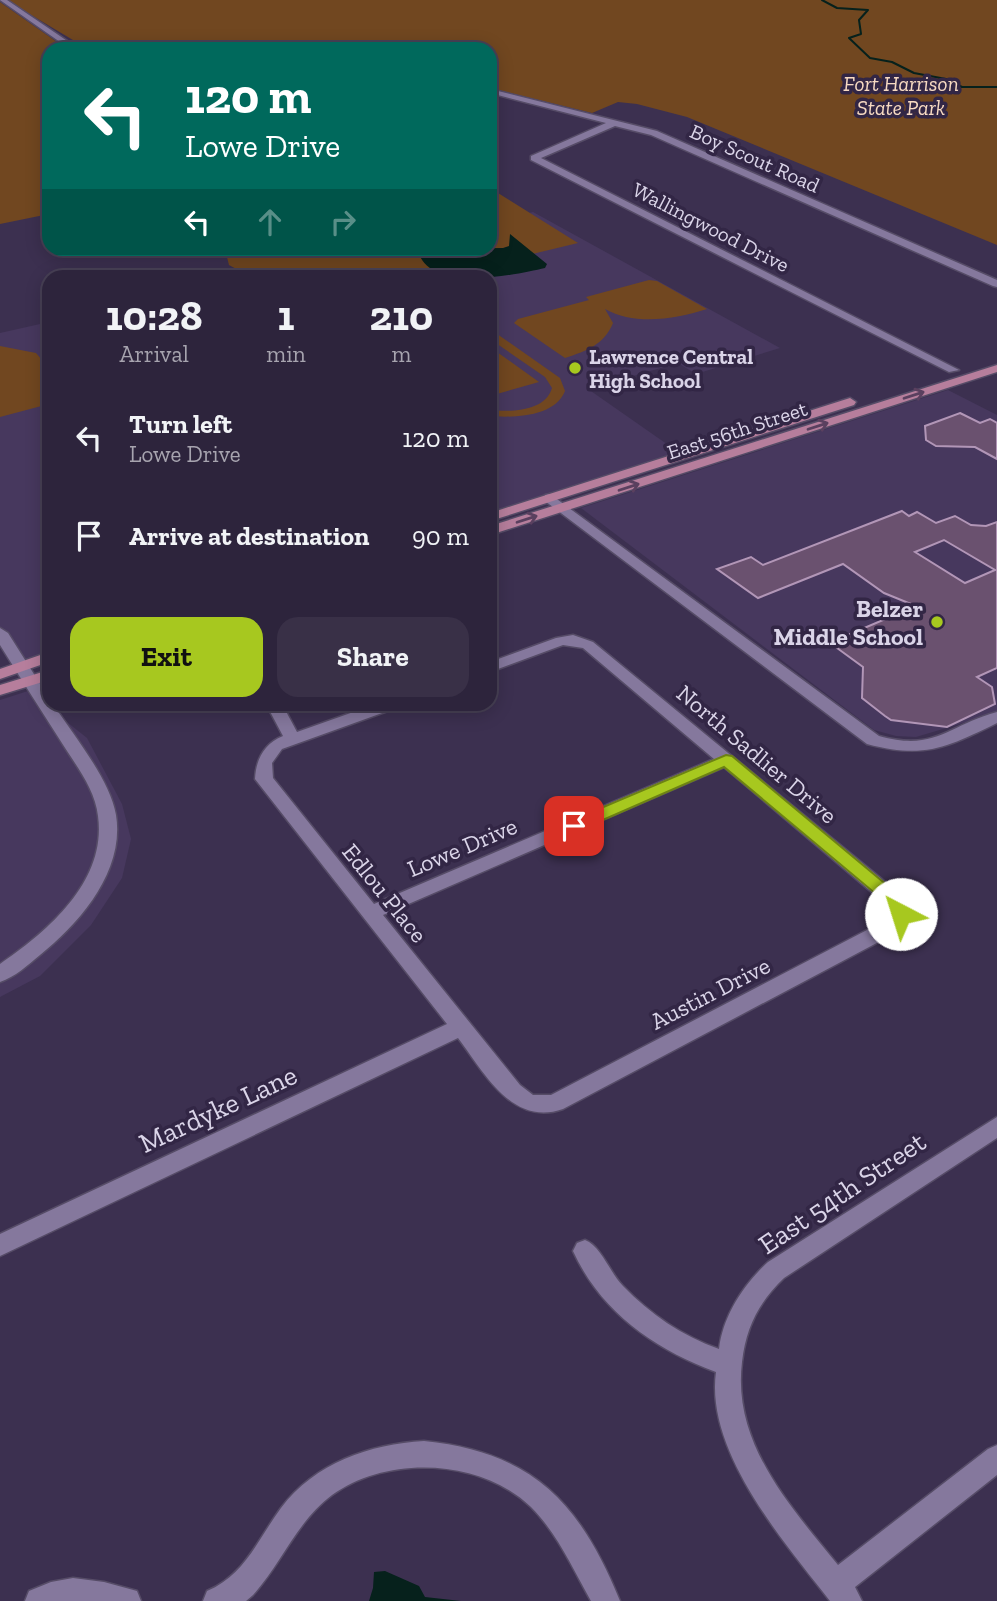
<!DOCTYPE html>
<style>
:root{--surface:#2d243c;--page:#393047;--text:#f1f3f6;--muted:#a7a4af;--line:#484156;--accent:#a7c81f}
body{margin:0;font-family:"Zilla Slab",serif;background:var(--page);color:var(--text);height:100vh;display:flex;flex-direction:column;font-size:26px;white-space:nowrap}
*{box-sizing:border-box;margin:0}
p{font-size:23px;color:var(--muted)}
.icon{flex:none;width:38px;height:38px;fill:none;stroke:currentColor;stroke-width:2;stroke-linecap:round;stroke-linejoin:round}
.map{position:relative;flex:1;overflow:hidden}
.drawer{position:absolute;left:42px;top:270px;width:455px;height:441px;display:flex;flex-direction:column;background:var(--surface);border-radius:21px;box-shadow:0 4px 18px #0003,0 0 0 2px var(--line)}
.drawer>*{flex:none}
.banner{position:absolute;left:42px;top:42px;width:455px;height:214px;border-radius:21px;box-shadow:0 4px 18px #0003,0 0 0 2px var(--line);background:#00695c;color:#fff;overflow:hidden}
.pin{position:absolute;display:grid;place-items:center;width:60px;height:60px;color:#fff;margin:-30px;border-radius:14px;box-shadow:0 4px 10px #0006}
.me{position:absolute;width:77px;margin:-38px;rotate:320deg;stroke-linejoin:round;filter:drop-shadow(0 0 5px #0008)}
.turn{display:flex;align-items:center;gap:24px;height:147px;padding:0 28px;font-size:32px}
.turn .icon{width:91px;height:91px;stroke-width:2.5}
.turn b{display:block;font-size:49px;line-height:60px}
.lanes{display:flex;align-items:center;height:66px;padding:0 28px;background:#0003;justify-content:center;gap:35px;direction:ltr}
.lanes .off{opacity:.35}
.eta{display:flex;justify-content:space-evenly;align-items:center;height:119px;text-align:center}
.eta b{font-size:42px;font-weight:700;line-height:49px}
.action{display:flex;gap:14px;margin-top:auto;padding:14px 28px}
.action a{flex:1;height:80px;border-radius:21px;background:var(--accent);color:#111;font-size:28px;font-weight:700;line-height:80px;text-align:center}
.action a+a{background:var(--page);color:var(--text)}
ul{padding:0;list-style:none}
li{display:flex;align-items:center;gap:21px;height:98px;padding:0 28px}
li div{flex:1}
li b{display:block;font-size:26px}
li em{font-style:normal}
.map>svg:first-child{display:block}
</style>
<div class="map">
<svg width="997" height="1601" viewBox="0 0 997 1601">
<rect width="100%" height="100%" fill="#3c3050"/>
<g fill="#47385e">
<polygon points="533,212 780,348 696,374 678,363 588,389 684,456 490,517 490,276 248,276 371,249 490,248 490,222"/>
<polygon points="49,322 49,658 22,666 0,633 0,333"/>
<polygon points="948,390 997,415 997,713 916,737 896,736 874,730 581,508"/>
<polygon points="28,691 87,738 122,804 131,839 122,878 91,925 40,976 0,997 0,700"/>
</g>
<g fill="#714720">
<polygon points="6,0 997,0 997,245 687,117 637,104 618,102 592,113 490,88 490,49 88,49"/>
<polygon points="0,2 67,49 49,49 49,214 0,224"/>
<polygon points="490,188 578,243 441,276 249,276 229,265 227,257 230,248 490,248"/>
<path d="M649,280L657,281L707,309C676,319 635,326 605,309L613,323C604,345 586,351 565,358L514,323L518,319L589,300L586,297Z"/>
<path d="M490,329L560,378L565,391C555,417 513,418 490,416V410C510,412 545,412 552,388L545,377L490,339Z"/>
<polygon points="0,346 36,353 49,368 49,404 0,417"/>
<polygon points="490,347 539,382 490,396"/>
</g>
<g fill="#06211c">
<path d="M510,234L547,264L545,268C515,275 433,292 419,254L422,251L419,249L503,248L509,246Z"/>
<polygon points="385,1571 419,1586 425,1597 461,1601 369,1601 373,1588 374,1572"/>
</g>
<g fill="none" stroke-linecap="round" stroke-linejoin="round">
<polyline stroke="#06211c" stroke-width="2" points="822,0 837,8 868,10 859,20 861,34 849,38 870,58 892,62 914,73 946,79 962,87 997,87"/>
</g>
<g fill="#6a516f" stroke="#b296b7" stroke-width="2" fill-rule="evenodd">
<polygon points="960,413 980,423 990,419 997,423 997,459 975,447 936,446 926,440 925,426"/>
<path d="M902,511L909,516L917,512L936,523L955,516L971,525L986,526L997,522V668L977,677L992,687L995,704L947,727L891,720L885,716L862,698L863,667L837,648L843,645L836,640L916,606L884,593L843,564L758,598L717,569L751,557L763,565ZM944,540L995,570L965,583L915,552Z"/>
</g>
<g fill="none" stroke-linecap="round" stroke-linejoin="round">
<defs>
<g id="minor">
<polygon points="0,0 7,0 79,49 70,49"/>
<polygon points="490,89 657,131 997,280 997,287 993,286 651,135 615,126 541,158 959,370 949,372 531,160 531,156 606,123 490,93"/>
<path d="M550,494L879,736C936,752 948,725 997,712V723C946,748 924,759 867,744L545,501V495Z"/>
<path d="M0,628L8,633L49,698V704H53C73,735 110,779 116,815C125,871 80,923 40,955C28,965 15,977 0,982V964C48,931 107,881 98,816C95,788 74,763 60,740C40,709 20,677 0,645Z"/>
<path d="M573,635L593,642L901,895L912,914L905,928L563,1109C512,1127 484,1072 458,1038L0,1256V1234L447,1024L255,779C256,759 264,744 283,736L266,704H282L297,732L376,704H398L396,708L282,749L272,763L273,778L374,904L714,759L583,648L563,645L490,672V662L556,638ZM724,767L887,905L892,914L890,918L551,1095H533L520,1085L383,915Z"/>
<path d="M997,1117V1138L784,1278C759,1302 746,1327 742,1362C732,1443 790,1506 838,1565L988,1449L997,1445V1475L855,1587L862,1601H830C785,1543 705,1452 716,1372C654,1349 601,1312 573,1251L577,1243L585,1240C601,1246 610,1273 623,1286C650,1314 682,1336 719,1349C723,1316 743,1285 768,1262Z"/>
<path d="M424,1441C533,1452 580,1503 620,1601H591C573,1569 557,1533 531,1507C480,1458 387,1455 332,1495C297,1521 282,1563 253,1595L246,1601H203L207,1591C245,1575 258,1539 281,1508C315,1463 370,1444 424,1441Z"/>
<polygon points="73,1578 104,1582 137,1591 141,1601 25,1601 29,1591 51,1582"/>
</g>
<g id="major">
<polygon points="997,365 997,372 490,535 490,526"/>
<polygon points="850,398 856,402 854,405 490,521 490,513"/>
<polygon points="49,652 49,662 0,679 0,669"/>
<polygon points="49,670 49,680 0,695 0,685"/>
</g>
</defs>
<use href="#minor" stroke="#564c67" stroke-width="3"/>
<use href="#major" stroke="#564c67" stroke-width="3"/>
<use href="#minor" fill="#85789d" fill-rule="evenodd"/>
<use href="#major" fill="#b67e9c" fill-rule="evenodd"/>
</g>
<defs><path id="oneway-shaft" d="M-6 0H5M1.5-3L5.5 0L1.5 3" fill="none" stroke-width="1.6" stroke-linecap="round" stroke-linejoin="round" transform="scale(1.75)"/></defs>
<g stroke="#5a405f">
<use href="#oneway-shaft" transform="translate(914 395) rotate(-18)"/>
<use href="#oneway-shaft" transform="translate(818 426) rotate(-18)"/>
<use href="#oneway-shaft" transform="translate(629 487) rotate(-18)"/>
<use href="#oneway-shaft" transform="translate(527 519) rotate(-18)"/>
</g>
<polygon fill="#a7c81f" stroke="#6d8214" stroke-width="2" points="726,755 732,756 900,896 910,914 908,919 895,919 888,904 724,767 580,830 574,831 566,826 568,822"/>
<g fill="#a7c81f" stroke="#322645" stroke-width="2.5">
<circle cx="575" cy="368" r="7"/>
<circle cx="937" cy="622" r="7"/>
</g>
<g text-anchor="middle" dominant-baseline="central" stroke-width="7" stroke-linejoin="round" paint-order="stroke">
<g font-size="21" font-style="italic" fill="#f7dac2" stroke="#322645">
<text x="901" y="83">Fort Harrison<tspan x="901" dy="24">State Park</tspan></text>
</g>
<g font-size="21" fill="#dad4e8" stroke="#322645">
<text transform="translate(755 158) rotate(24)">Boy Scout Road</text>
<text transform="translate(711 227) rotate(27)">Wallingwood Drive</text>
<text transform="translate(737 430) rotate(-18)">East 56th Street</text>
</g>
<g font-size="21" font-weight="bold" fill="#dad4e8" stroke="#322645" text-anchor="start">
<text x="589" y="356">Lawrence Central<tspan x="589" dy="24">High School</tspan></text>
</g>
<g font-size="24" font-weight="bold" fill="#dad4e8" stroke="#322645" text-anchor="end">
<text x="923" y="608">Belzer<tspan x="923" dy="28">Middle School</tspan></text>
</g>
<g font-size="24" fill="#dad4e8" stroke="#322645">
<text transform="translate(757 754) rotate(40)">North Sadlier Drive</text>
<text transform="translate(462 847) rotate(-23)">Lowe Drive</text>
<text transform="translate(385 893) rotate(51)">Edlou Place</text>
<text transform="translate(710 993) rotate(-27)">Austin Drive</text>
</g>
<g font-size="28" fill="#dad4e8" stroke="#322645">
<text transform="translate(218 1109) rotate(-25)">Mardyke Lane</text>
<text transform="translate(842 1193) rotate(-34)">East 54th Street</text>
</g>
</g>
</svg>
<div class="pin" style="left:574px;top:826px;background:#d93025"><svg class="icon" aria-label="arrive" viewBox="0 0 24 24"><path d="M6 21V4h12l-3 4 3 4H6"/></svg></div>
<svg class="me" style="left:901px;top:914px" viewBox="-20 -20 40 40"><circle r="19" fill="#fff"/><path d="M0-13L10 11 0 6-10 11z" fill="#a7c81f"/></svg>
<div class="banner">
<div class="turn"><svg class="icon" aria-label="left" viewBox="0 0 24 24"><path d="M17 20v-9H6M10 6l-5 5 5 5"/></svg><div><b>120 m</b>Lowe Drive</div></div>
<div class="lanes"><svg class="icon" aria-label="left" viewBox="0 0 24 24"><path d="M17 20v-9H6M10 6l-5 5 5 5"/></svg><svg class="icon off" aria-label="ahead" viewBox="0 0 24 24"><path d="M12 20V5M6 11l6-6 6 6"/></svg><svg class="icon off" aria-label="right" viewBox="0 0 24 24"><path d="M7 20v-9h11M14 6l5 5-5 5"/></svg></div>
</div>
<section class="drawer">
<div class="eta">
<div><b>10:28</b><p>Arrival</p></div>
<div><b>1</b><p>min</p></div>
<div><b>210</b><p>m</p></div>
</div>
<ul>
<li><svg class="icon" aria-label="left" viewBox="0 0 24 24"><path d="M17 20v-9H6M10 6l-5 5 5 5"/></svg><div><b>Turn left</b><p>Lowe Drive</p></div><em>120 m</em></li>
<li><svg class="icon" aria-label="arrive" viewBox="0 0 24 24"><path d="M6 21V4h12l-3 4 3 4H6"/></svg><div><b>Arrive at destination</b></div><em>90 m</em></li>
</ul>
<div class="action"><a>Exit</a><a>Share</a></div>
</section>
</div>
